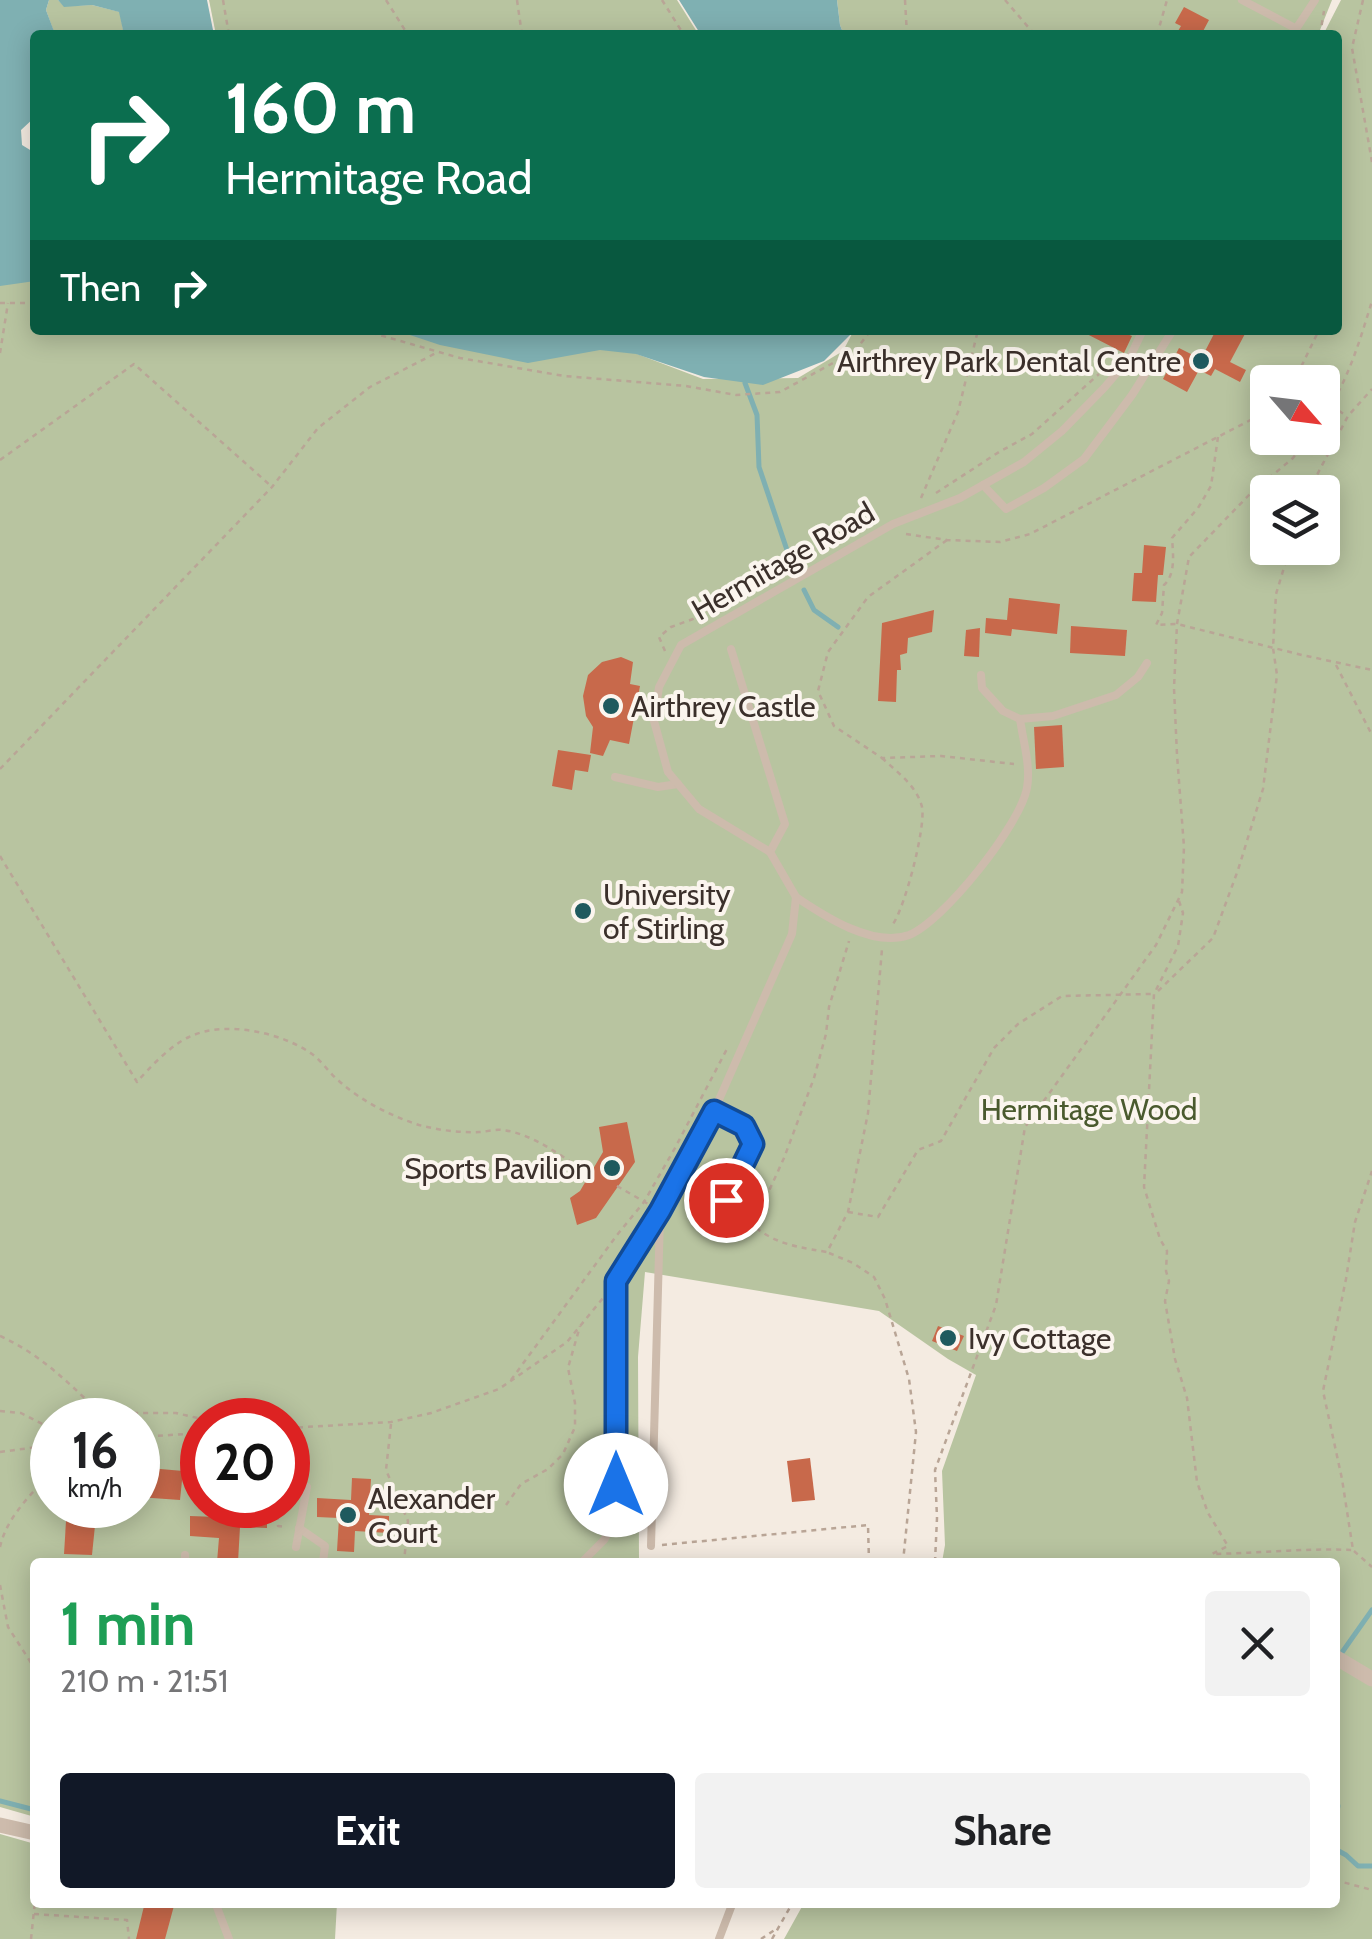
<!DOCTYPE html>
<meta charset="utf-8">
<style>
:root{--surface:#fff;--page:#f2f2f2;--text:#202124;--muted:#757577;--accent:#111827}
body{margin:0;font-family:Cabin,sans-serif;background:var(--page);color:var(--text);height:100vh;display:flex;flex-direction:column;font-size:38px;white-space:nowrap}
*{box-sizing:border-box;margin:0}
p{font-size:32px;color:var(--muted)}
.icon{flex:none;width:55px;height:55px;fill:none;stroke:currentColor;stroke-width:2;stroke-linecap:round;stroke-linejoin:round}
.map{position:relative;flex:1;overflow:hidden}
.side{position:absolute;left:30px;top:1558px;width:1310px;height:350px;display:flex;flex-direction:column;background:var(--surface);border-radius:10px;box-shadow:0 5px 25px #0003}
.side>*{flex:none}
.banner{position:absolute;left:30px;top:30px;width:1312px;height:305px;border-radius:10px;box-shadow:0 5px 25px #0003;background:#0b6e4f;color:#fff;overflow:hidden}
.needle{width:65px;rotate:118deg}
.buttons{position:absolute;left:1250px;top:365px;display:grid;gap:20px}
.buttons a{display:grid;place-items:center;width:90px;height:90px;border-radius:10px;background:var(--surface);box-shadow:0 5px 25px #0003;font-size:50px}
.speed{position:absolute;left:30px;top:1398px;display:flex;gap:20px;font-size:50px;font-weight:700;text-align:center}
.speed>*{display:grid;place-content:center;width:130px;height:130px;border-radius:50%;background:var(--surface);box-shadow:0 5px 25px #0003;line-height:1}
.speed small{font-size:25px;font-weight:400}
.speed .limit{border:15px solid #d22;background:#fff;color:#111}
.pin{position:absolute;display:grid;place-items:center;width:85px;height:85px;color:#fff;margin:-42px;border:5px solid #fff;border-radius:50%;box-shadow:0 2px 10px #0007}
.me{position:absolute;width:110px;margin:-55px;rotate:0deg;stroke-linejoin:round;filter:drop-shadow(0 0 8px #0008)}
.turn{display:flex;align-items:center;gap:35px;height:210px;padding:0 30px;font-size:45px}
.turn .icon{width:130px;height:130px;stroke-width:2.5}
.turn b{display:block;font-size:70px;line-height:85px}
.then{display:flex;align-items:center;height:95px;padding:0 30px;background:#0003;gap:20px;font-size:38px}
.round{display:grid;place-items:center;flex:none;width:105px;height:105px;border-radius:10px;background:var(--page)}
.head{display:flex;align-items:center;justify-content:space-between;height:170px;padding:0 30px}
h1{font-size:60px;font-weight:700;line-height:75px;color:#1e9e55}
.cta{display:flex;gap:20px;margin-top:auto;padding:20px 30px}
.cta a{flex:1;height:115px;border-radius:10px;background:var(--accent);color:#fff;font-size:40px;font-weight:700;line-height:115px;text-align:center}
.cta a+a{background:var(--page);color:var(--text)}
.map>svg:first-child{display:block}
</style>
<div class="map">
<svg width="1372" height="1939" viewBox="0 0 1372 1939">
<rect width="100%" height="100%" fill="#f4ebe1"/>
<g fill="#b8c4a0" fill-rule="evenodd">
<polygon points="49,0 58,0 64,6 92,5 120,12 124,35 55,35 46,10"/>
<polygon points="209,0 677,0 699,35 216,35"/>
<polygon points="837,0 1332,0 1318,35 844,35 840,25"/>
<path d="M1341,0H1372V1939H784L804,1903L1335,1902V1562H942L945,1545L942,1471L976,1375L948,1359L879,1311L645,1272L638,1357L639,1562H35V1817L0,1807V285L35,280V330H445L616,346L703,379L798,378L843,351L854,330H1338V35H1323ZM1268,382H1322V438H1268L1267,421L1251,430L1268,418ZM1268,492H1322V548H1268ZM52,1420H138V1505H52ZM202,1420H288V1505H202Z"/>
<polygon points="0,1834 35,1844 35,1902 337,1903 335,1939 0,1939"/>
</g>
<g fill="#7fb0b2">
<polygon points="0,0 49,0 46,10 55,34 35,35 35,65 33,67 31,97 35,106 35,117 21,130 22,145 35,153 35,281 0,286"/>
<polygon points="58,0 207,0 214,35 124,35 119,12 92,5 64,7"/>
<polygon points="679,0 837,0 840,25 844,35 701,35"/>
<polygon points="395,330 855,330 824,361 763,385 704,377 636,354 600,350 528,363 440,345"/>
</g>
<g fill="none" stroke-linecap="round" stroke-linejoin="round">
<g stroke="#7fb0b2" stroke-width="5">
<polyline points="745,383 757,415 759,467 790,559"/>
<polyline points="804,590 814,610 838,627"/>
<polyline points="1343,1651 1372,1610"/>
<polyline points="1335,1796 1338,1806 1335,1821"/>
<polyline points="0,1801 35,1810"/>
<polyline points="1335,1849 1346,1855 1358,1866 1372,1866"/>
</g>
</g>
<g fill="#c8694b">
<polygon points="1184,7 1209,20 1201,35 1186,35 1178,31 1181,26 1175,23"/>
<polygon points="1079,330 1130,330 1127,334 1132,336 1124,353"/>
<polygon points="1216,330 1247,330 1230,362 1246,370 1240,382 1215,369 1211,376 1199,370 1187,392 1163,379 1179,348 1201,359"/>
<polygon points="1144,545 1166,547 1163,575 1158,575 1156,602 1132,601 1134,573 1142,573"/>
<polygon points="1009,598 1060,604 1057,634 1012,629 1011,636 985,633 986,618 1007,620"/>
<polygon points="934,610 932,632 908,638 907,653 900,655 901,670 897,670 896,702 878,701 882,623"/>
<polygon points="1071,626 1127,630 1125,656 1070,653"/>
<polygon points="980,628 979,657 964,656 966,630"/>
<polygon points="621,657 633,662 630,684 640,686 629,744 610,740 603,756 590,753 593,727 586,716 583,696 588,675 602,662"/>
<polygon points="1062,725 1064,767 1036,769 1034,727"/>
<polygon points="558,750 591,755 588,772 575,770 572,790 552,786"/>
<polygon points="627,1122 635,1162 596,1218 577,1225 570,1198 580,1191 603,1152 599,1127"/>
<polygon points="938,1326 964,1336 957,1351 932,1341"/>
<polygon points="810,1458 815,1500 792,1502 787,1461"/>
<polygon points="138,1467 183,1471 180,1500 138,1497"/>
<polygon points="352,1478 371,1479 369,1515 389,1516 389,1533 355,1531 354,1552 337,1551 339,1518 317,1517 317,1498 351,1500"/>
<polygon points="67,1505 97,1506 92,1555 64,1554"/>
<polygon points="217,1505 267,1508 267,1528 240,1527 238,1562 217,1562 219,1538 190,1536 190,1516 217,1517"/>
<polygon points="145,1902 175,1902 165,1939 136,1939"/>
</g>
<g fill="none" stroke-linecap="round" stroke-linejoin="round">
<g stroke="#b9a596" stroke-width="2.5" stroke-dasharray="5 5" stroke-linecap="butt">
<polyline points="223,0 229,35"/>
<polyline points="386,0 408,35"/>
<polyline points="517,0 522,35"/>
<polyline points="662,0 684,35"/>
<polyline points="905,0 907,35"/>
<polyline points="1005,0 1035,35"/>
<polyline points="1363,0 1352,48 1372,162"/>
<polyline points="1157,35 1167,0"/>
<polyline points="1320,35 1324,11"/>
<polyline points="1338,229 1338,234"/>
<polyline points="0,303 35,303"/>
<polyline points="362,330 460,358 564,376 686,386 736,395 780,392 855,351 871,330"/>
<polyline points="0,353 8,303"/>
<polyline points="1289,382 1302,365 1319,330"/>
<polyline points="1322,400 1347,416"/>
<path d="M1322,418C1347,385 1360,340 1372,301"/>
<path d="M1218,437L1211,486L1198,508L1172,538C1173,553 1176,574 1164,585L1162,613L1156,625L1177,624L1302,655L1372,670"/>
<polyline points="0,460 134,364 271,486"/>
<polyline points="1308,492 1348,416 1372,389"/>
<polyline points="936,493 999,452 1032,434 1099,374"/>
<polyline points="921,498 958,412 978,330"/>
<polyline points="906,534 947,540 1000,542 1030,534 1268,411"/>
<polyline points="947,540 868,597 828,652 818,691 834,726 882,758 941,756 1014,764"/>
<polyline points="665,651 659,637 671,627 693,619 831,538 857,530"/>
<polyline points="1336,665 1372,735"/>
<path d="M882,758C897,772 917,786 922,807C926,827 905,907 893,924"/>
<polyline points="0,769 272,487 318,428 370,387 438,352"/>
<path d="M0,856L137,1082C150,1067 171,1045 189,1037C224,1020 281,1032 312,1054C322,1061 329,1073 339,1081C361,1101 391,1116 419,1125C438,1130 459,1133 479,1132C486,1132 494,1129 502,1130C533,1133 563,1158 590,1174"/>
<path d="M1179,901L1183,913L1178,946L1154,994L1144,1187L1160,1239L1167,1251L1166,1271L1169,1281L1165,1301L1175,1359L1187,1398L1197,1482L1208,1513L1228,1546L1212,1554C1259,1553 1306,1548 1353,1550L1342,1479L1323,1391L1346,1279L1355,1222L1372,1171"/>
<polyline points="1158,991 1213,938 1238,870 1263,789 1277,675 1273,648 1276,594 1290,548"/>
<polyline points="617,1186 650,1205"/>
<path d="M734,1208C766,1241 783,1245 827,1252L848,1212L868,1113L882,949"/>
<polyline points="848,1212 878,1217 918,1150 941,1141 994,1048 1018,1024 1062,996 1151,994"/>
<polyline points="753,1226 784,1158 814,1078 826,1034 829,1007 849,941"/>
<polyline points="829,1253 853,1263 874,1277 885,1299 909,1379 916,1432 903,1562"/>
<path d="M0,1336C40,1354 69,1383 100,1413H176L206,1420"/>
<polyline points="511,1380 617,1235 644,1202 675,1148 728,1047"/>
<polyline points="0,1411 21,1413 50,1428 52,1427"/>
<polyline points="77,1420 99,1413"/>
<polyline points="391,1424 386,1470 408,1521 404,1562"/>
<polyline points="288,1428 391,1422 431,1413 499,1389 567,1342 603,1298"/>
<polyline points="138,1437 202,1433"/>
<polyline points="0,1452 52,1445"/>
<polyline points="278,1505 278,1526 286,1527"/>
<polyline points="506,1505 521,1484 548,1469 563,1454 575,1427 575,1403 568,1368 580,1326"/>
<polyline points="662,1545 868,1525 869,1562"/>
<path d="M0,1547C7,1516 32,1494 52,1471"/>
<polyline points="1354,1551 1372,1567"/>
<polyline points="935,1562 937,1518 935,1470 996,1305 1025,1127 1156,945 1182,892 1184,847 1177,755 1174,688 1177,624 1189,557 1249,495 1293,458 1308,438"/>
<polyline points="0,1585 8,1627 35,1669"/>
<polyline points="1335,1880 1372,1890"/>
<polyline points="34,1914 127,1920 129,1939"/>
<polyline points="31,1939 35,1901"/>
<polyline points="761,1939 776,1929"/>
<polyline points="772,1939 793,1902"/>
</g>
<g stroke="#cdbbac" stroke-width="8">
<polyline points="1242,0 1295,28"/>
<polyline points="1292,35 1315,0"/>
<polyline points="983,485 1006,509 1044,488 1084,459 1132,395 1173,330"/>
<polyline points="731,649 785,824 770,852"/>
<polyline points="981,675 982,688 1003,711 1020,719 1053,716 1116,695 1138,677 1147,663"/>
<polyline points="615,777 658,787 678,784"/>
<path d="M796,897C824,916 873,948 909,935C944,921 1020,825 1027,788C1031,766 1023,741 1020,719"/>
<polyline points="714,1111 744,1126 753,1144 726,1200"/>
<polyline points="299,1528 325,1546 323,1562"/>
<polyline points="651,1546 660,1216"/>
<polyline points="296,1547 307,1487"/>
<polyline points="185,1555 185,1562"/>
<polyline points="582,1562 604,1540 615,1521 616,1281 660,1211 714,1111 792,934 796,897 770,852 699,809 668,772 654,721 659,687 681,645 893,524 960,498 1024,462 1062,431 1104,388 1129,359 1143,330"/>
<polyline points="215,1902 229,1939"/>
<polyline points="719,1939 733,1902"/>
</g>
<g stroke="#cdbbac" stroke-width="15">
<polyline points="1335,1657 1372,1679"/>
<polyline points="0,1825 35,1833"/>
</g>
</g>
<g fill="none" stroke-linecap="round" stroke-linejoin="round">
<defs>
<polyline id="route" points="616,1485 616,1281 660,1211 714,1111 744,1126 753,1144 726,1200"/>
</defs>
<use href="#route" stroke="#114b97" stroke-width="25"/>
<use href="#route" stroke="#1a73e8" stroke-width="18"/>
</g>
<g fill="#1f5a5e" stroke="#fbf5ee" stroke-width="4">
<circle cx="1201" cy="361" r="10"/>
<circle cx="611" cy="706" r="10"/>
<circle cx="583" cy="911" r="10"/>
<circle cx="612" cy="1168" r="10"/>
<circle cx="948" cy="1338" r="10"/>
<circle cx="348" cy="1515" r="10"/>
</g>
<g text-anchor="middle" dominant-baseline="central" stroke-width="8" stroke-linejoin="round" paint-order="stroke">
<g font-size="30" fill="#3b302b" stroke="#fbf5ee" text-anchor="start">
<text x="1181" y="361" text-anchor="end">Airthrey Park Dental Centre</text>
<text x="631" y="706">Airthrey Castle</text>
<text x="603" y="894">University<tspan x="603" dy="34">of Stirling</tspan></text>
<text x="592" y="1168" text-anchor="end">Sports Pavilion</text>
<text x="968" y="1338">Ivy Cottage</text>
<text x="368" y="1498">Alexander<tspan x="368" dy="34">Court</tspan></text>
</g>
<g font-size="30" fill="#3b302b" stroke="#fbf5ee">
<text transform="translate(783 561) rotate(-30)">Hermitage Road</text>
</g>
<g font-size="30" fill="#4a5a2e" stroke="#fbf5ee">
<text x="1089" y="1109">Hermitage Wood</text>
</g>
</g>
</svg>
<div class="buttons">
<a><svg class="needle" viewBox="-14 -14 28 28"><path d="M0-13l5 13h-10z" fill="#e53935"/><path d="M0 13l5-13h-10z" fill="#757577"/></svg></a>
<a><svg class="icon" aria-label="layers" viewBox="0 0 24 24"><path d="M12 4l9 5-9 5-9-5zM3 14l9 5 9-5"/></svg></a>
</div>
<div class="speed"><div>16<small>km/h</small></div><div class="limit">20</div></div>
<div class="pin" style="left:726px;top:1200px;background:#d93025"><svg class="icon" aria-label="arrive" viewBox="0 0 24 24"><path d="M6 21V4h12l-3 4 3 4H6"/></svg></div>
<svg class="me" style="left:616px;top:1485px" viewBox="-20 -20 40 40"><circle r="19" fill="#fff"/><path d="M0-13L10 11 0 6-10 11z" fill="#1a73e8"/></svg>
<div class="banner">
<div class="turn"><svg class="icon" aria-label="right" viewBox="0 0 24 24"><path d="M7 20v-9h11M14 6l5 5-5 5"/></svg><div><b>160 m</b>Hermitage Road</div></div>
<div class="then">Then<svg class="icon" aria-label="right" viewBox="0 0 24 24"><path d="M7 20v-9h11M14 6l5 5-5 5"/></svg></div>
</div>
<section class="side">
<div class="head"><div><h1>1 min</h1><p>210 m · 21:51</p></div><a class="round"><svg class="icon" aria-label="close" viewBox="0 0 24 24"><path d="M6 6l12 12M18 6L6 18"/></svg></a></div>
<div class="cta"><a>Exit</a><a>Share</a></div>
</section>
</div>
